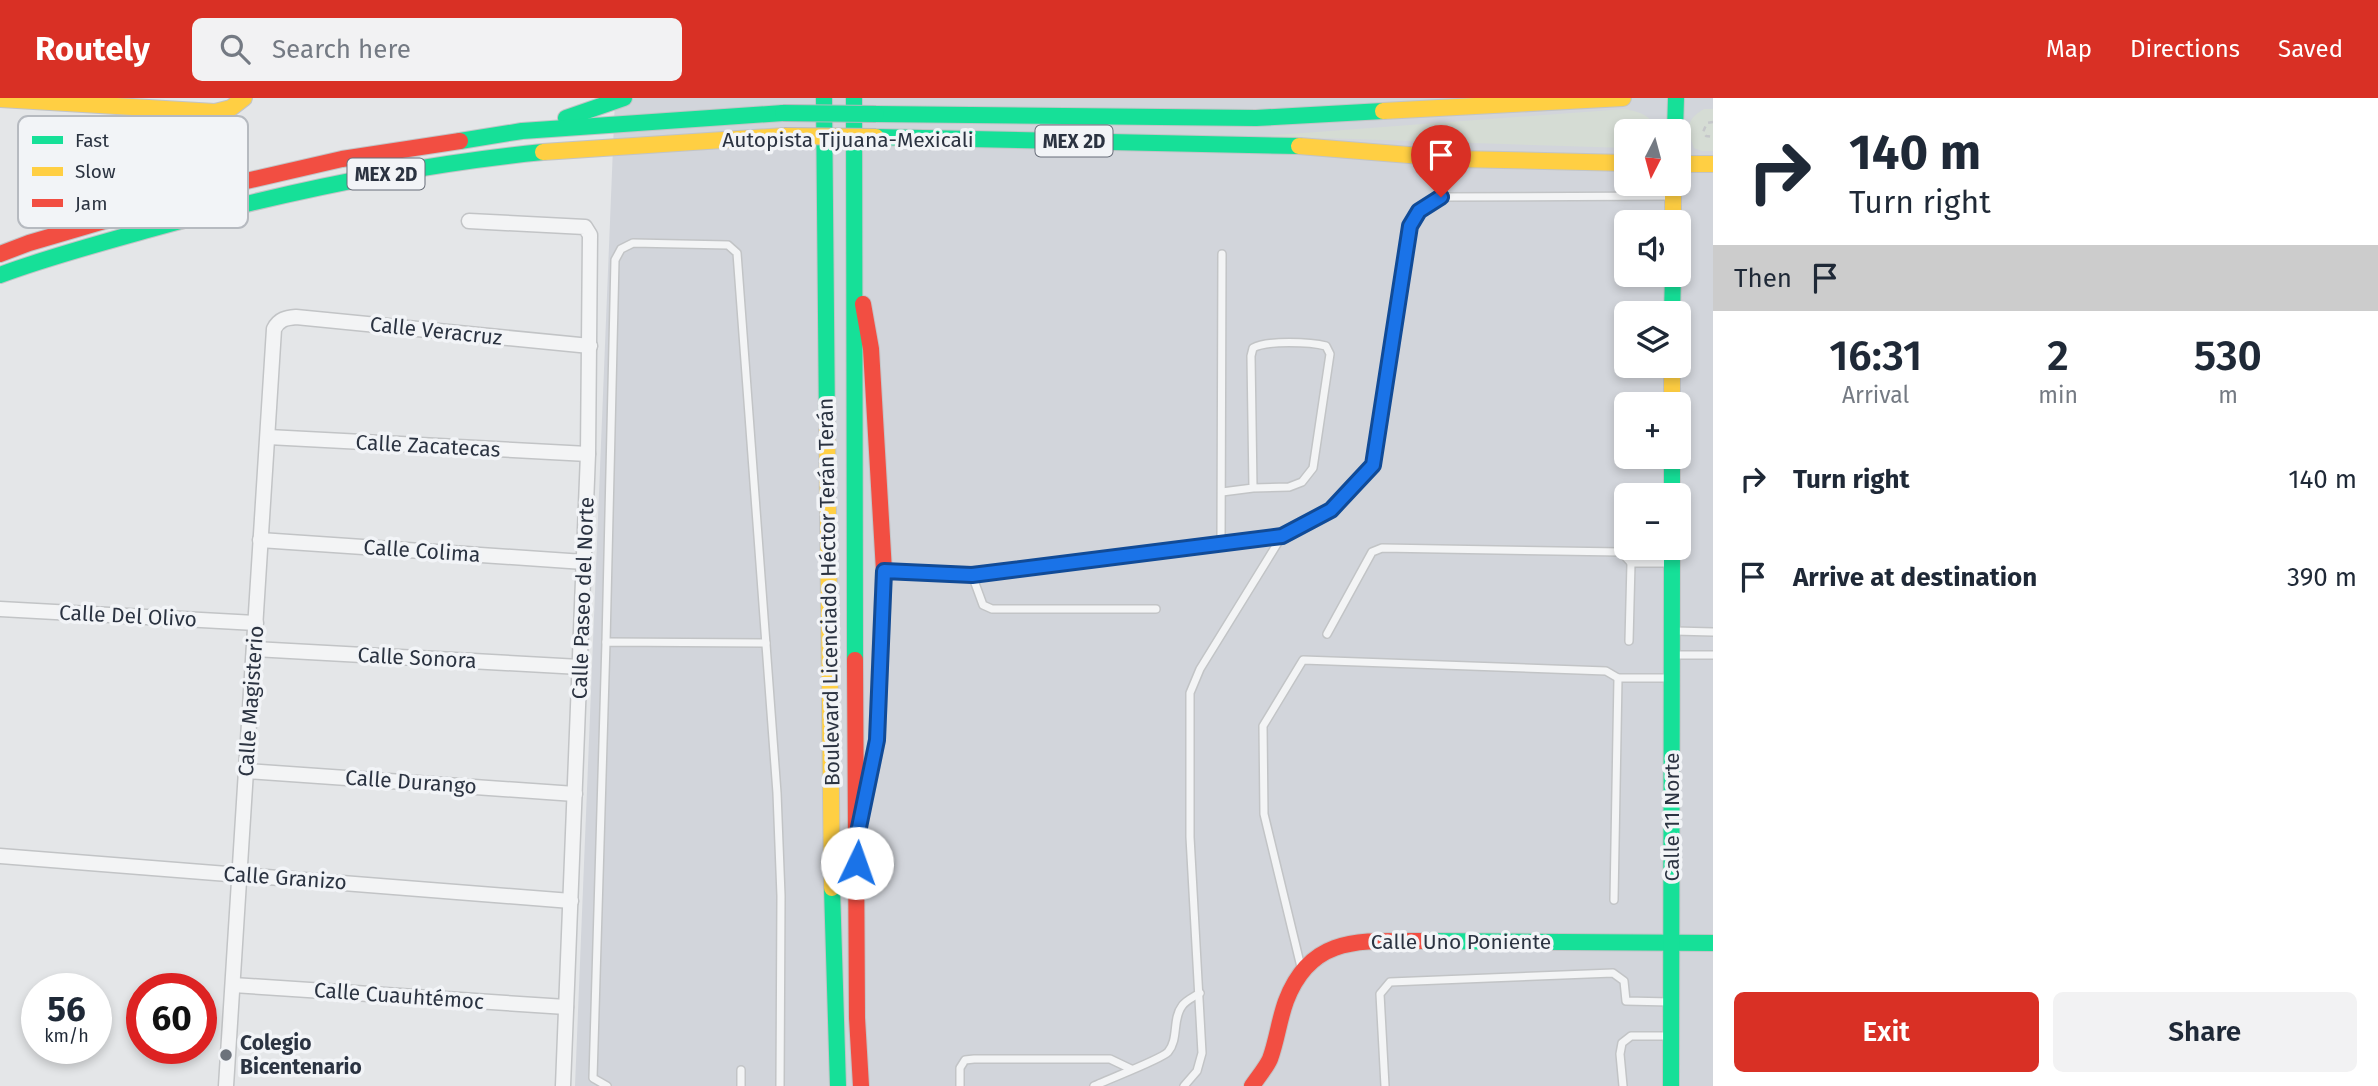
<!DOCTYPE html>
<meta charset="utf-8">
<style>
:root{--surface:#fff;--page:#f2f2f3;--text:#1f2937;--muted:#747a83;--accent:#d93025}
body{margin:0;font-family:"Fira Sans",sans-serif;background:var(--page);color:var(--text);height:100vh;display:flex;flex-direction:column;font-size:26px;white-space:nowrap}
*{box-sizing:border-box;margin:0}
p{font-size:23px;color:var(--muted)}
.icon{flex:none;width:38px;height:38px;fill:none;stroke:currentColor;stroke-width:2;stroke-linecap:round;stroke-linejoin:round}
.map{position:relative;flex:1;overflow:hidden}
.panel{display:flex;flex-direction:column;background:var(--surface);width:665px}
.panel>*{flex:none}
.banner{background:#fff;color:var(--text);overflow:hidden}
.needle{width:46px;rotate:186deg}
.controls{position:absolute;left:1614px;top:21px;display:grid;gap:14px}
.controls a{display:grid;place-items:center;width:77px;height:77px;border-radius:10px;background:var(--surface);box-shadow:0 4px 10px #0003;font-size:35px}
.speed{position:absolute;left:21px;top:875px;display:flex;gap:14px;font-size:35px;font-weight:700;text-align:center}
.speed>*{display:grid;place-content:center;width:91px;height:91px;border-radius:50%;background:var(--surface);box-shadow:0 4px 10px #0003;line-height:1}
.speed small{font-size:18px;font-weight:400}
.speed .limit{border:10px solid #d22;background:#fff;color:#111}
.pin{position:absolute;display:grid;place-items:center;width:60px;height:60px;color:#fff;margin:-72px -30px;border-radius:50% 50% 50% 0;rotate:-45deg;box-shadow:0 0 7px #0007}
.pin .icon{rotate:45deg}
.me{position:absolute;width:77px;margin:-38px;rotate:3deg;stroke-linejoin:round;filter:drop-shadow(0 0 5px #0008)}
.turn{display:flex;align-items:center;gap:24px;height:147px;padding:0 21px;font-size:32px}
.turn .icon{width:91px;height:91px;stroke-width:2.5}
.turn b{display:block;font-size:49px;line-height:60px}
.then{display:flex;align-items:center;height:66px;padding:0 21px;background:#0003;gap:14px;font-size:26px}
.eta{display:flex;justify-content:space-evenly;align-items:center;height:119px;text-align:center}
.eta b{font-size:42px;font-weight:600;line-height:49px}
.action{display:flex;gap:14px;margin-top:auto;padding:14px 21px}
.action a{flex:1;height:80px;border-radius:10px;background:var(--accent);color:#fff;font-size:28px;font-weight:600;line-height:80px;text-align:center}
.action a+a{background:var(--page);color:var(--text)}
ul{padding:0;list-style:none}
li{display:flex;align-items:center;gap:21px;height:98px;padding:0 21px}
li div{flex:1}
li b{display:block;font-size:26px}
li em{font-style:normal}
header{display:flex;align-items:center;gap:42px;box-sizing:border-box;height:98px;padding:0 35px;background:var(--accent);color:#fff}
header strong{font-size:33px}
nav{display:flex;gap:38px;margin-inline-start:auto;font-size:24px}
.search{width:490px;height:63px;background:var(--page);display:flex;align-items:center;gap:18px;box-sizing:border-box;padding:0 24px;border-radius:10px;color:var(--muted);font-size:26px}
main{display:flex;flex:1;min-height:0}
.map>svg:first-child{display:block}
</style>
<header>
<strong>Routely</strong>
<div class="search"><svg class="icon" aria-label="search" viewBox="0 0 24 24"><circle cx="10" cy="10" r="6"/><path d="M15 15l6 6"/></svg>Search here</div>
<nav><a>Map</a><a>Directions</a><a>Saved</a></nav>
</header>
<main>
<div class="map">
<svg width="1713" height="988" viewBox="0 0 1713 988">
<rect width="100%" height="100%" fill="#e4e6e8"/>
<path fill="#d2d5db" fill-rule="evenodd" d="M615,0H1713V988H575ZM1626,33H1678V86H1626ZM1626,124H1678V177H1626ZM1626,215H1678V268H1626ZM1626,306H1678V359H1626ZM1626,397H1678V450H1626Z"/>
<g fill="#d5dcd4">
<path d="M1625,11C1639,14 1653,17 1655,33H1626V50L1262,38Z"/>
<path d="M1704,11H1713V53H1702L1694,50C1687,31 1685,22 1704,11Z"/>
</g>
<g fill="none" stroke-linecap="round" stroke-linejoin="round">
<defs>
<g id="lane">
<path d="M1222,394L1253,390L1289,389L1302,384L1313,370L1330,256L1326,248C1311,244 1267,242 1253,250L1251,258L1253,390"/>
<polyline points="1221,445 1222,156"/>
<polyline points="887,473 972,477 1282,438 1331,412 1373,367 1410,128 1419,113 1441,99 1672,98"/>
<polyline points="972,477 983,507 992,511 1156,511"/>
<polyline points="1675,533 1713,534"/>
<polyline points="1327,536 1372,454 1382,450 1621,454 1631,465 1668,465"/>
<polyline points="1629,543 1631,465"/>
<polyline points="606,544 615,162 621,151 633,145 728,147 737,155 777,695 781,798 780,988"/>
<polyline points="1675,557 1713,557"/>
<polyline points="1614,802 1618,580 1668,580"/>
<polyline points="1301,869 1264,716 1263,628 1303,562 1606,573 1618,580"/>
<polyline points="607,988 593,980 606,544 766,545"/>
<polyline points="741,988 741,972"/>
<polyline points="960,988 960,970 965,962 974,961 1110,961 1131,971"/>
<path d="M1094,988C1108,981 1160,962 1168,954C1179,941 1172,921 1182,908C1186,902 1194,899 1200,895"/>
<polyline points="1184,988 1197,973 1202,955 1190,739 1190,595 1200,571 1282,438"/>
<polyline points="1385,988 1380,896 1390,884 1613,875 1624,883 1626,903 1670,904"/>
<polyline points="1623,988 1620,956 1622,945 1631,938 1667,938"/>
</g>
<g id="street">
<polyline points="469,123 585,129 590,137 588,356 563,988"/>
<polyline points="268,339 588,356"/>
<polyline points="260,442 584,464"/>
<polyline points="0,511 256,525"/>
<polyline points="254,551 580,569"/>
<polyline points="246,673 575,696"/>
<polyline points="0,758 571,803"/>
<polyline points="233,887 566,909"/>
<path d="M226,988L274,231C279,221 286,220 296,219L590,248"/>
</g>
<g id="fast">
<polyline points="824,0 827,325"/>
<polyline points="854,0 855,562"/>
<polyline points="876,16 1256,20 1383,13"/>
<polyline points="566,20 624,0"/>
<polyline points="1675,33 1676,0"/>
<polyline points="876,39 1299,48"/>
<polyline points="460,43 522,33 783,15"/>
<path d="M0,177C51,158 105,144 158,129C284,94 412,67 543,54"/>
<polyline points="1672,215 1673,177"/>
<polyline points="1672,359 1672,397"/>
<polyline points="832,790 838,988"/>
<polyline points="1421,843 1713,845"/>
<polyline points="1671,988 1672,450"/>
</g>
<g id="slow">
<polyline points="0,1 215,14 231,10 244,0"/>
<polyline points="1383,13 1623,0"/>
<polyline points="1299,48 1458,61 1626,65"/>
<polyline points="543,54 784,38"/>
<polyline points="1678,66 1713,66"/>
<polyline points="1673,86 1673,124"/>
<polyline points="1672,268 1672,306"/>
<polyline points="827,325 832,790"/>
<polyline points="866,695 877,642 881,538"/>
</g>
<g id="jam">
<polyline points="0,156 29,145 220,89 342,61 460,43"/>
<polyline points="863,206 871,251 884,473 881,538"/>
<polyline points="855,562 857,920 861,988"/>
<path d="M1252,988C1258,979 1266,970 1270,961C1277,942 1279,922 1286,903C1311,837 1360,843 1421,843"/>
</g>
</defs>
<use href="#lane" stroke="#c2c4c6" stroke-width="10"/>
<use href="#street" stroke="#c2c4c6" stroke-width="17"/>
<use href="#fast" stroke="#c2c4c6" stroke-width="18"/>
<use href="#slow" stroke="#c2c4c6" stroke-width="18"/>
<use href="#jam" stroke="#c2c4c6" stroke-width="18"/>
<polyline stroke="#c5c7ca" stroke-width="2.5" stroke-dasharray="5 5" stroke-linecap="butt" points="1713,24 1707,25 1703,34 1706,38 1713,39"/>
<use href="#lane" stroke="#f3f4f5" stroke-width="7"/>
<use href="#street" stroke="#f3f4f5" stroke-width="14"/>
<use href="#fast" stroke="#16e098" stroke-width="16"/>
<use href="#slow" stroke="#ffcf43" stroke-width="16"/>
<use href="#jam" stroke="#f24e42" stroke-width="16"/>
<defs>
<polyline id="fast-bridge" points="783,15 876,16"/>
<polyline id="slow-bridge" points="784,38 876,39"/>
</defs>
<use href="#fast-bridge" stroke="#b6b9bc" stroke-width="18" stroke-linecap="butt"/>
<use href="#slow-bridge" stroke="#b6b9bc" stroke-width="18" stroke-linecap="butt"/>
<use href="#fast-bridge" stroke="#16e098" stroke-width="16"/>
<use href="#slow-bridge" stroke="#ffcf43" stroke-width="16"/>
</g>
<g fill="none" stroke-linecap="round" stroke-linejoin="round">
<defs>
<polyline id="route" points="857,765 857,739 877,642 884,473 972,477 1282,438 1331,412 1373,367 1410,128 1419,113 1441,99"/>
</defs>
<use href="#route" stroke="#114b97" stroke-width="18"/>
<use href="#route" stroke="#1a73e8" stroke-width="12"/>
</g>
<circle fill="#6c727b" stroke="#f2f4f7" stroke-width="2.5" cx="226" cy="957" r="7"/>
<g text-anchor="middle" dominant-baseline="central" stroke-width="7" stroke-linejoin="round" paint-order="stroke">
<g fill="#f2f4f7" stroke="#676d78" stroke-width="2">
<rect x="1035.5" y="27.5" width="77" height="31" rx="5"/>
<rect x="347.5" y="60.5" width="77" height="31" rx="5"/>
</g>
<g font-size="19" font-weight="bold" fill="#2b3341">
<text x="1074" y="43">MEX 2D</text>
<text x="386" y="76">MEX 2D</text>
</g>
<g font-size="21" fill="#2b3341" stroke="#f2f4f7">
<text x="848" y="42">Autopista Tijuana-Mexicali</text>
<text transform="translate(436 233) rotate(6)">Calle Veracruz</text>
<text transform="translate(428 348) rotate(3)">Calle Zacatecas</text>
<text transform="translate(422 453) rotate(4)">Calle Colima</text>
<text transform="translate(829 494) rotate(-91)">Boulevard Licenciado Héctor Terán Terán</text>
<text transform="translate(583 500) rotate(-88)">Calle Paseo del Norte</text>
<text transform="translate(128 518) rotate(3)">Calle Del Olivo</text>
<text transform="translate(417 560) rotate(3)">Calle Sonora</text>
<text transform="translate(251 603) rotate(-86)">Calle Magisterio</text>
<text transform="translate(411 684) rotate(4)">Calle Durango</text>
<text transform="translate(1672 719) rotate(-90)">Calle 11 Norte</text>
<text transform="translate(285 780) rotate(4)">Calle Granizo</text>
<text x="1461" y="844">Calle Uno Poniente</text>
<text transform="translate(399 898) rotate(4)">Calle Cuauhtémoc</text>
</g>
<g font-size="21" font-weight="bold" fill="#2b3341" stroke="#f2f4f7" text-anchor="start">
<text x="240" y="945">Colegio<tspan x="240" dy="24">Bicentenario</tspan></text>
</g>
</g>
<rect x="18" y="18" width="230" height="112" rx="10" fill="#f2f4f7" stroke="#b6bac0" stroke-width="2"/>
<rect x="32" y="38" width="31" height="8" fill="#16e098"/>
<rect x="32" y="69" width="31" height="9" fill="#ffcf43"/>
<rect x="32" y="101" width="31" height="8" fill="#f24e42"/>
<g font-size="19" fill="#2b3341">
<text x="75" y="49">Fast</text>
<text x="75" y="80">Slow</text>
<text x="75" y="112">Jam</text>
</g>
</svg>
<div class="controls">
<a><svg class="needle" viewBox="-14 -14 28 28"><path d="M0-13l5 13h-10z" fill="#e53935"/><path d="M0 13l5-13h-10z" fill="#747a83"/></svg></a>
<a><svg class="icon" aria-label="sound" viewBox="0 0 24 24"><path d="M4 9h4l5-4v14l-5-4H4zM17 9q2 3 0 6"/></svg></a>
<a><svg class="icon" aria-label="layers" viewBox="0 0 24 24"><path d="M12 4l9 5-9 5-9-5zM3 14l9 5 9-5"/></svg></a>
<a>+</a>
<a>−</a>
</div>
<div class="speed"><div>56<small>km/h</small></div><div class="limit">60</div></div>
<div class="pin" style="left:1441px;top:99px;background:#d93025"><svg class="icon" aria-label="arrive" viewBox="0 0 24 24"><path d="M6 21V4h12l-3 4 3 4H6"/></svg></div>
<svg class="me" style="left:857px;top:765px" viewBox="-20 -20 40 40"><circle r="19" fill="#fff"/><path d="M0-13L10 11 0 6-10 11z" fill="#1a73e8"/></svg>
</div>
<section class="panel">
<div class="banner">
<div class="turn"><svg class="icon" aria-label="right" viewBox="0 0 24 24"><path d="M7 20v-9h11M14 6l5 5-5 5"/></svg><div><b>140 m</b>Turn right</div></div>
<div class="then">Then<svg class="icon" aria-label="arrive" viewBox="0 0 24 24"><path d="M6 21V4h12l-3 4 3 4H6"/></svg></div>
</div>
<div class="eta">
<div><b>16:31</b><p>Arrival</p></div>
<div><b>2</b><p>min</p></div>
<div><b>530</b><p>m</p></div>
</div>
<ul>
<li><svg class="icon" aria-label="right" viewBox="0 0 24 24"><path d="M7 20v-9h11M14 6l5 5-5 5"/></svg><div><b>Turn right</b></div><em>140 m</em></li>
<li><svg class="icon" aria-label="arrive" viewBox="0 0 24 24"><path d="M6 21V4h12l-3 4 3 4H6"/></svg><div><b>Arrive at destination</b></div><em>390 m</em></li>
</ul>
<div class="action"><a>Exit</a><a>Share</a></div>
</section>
</main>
